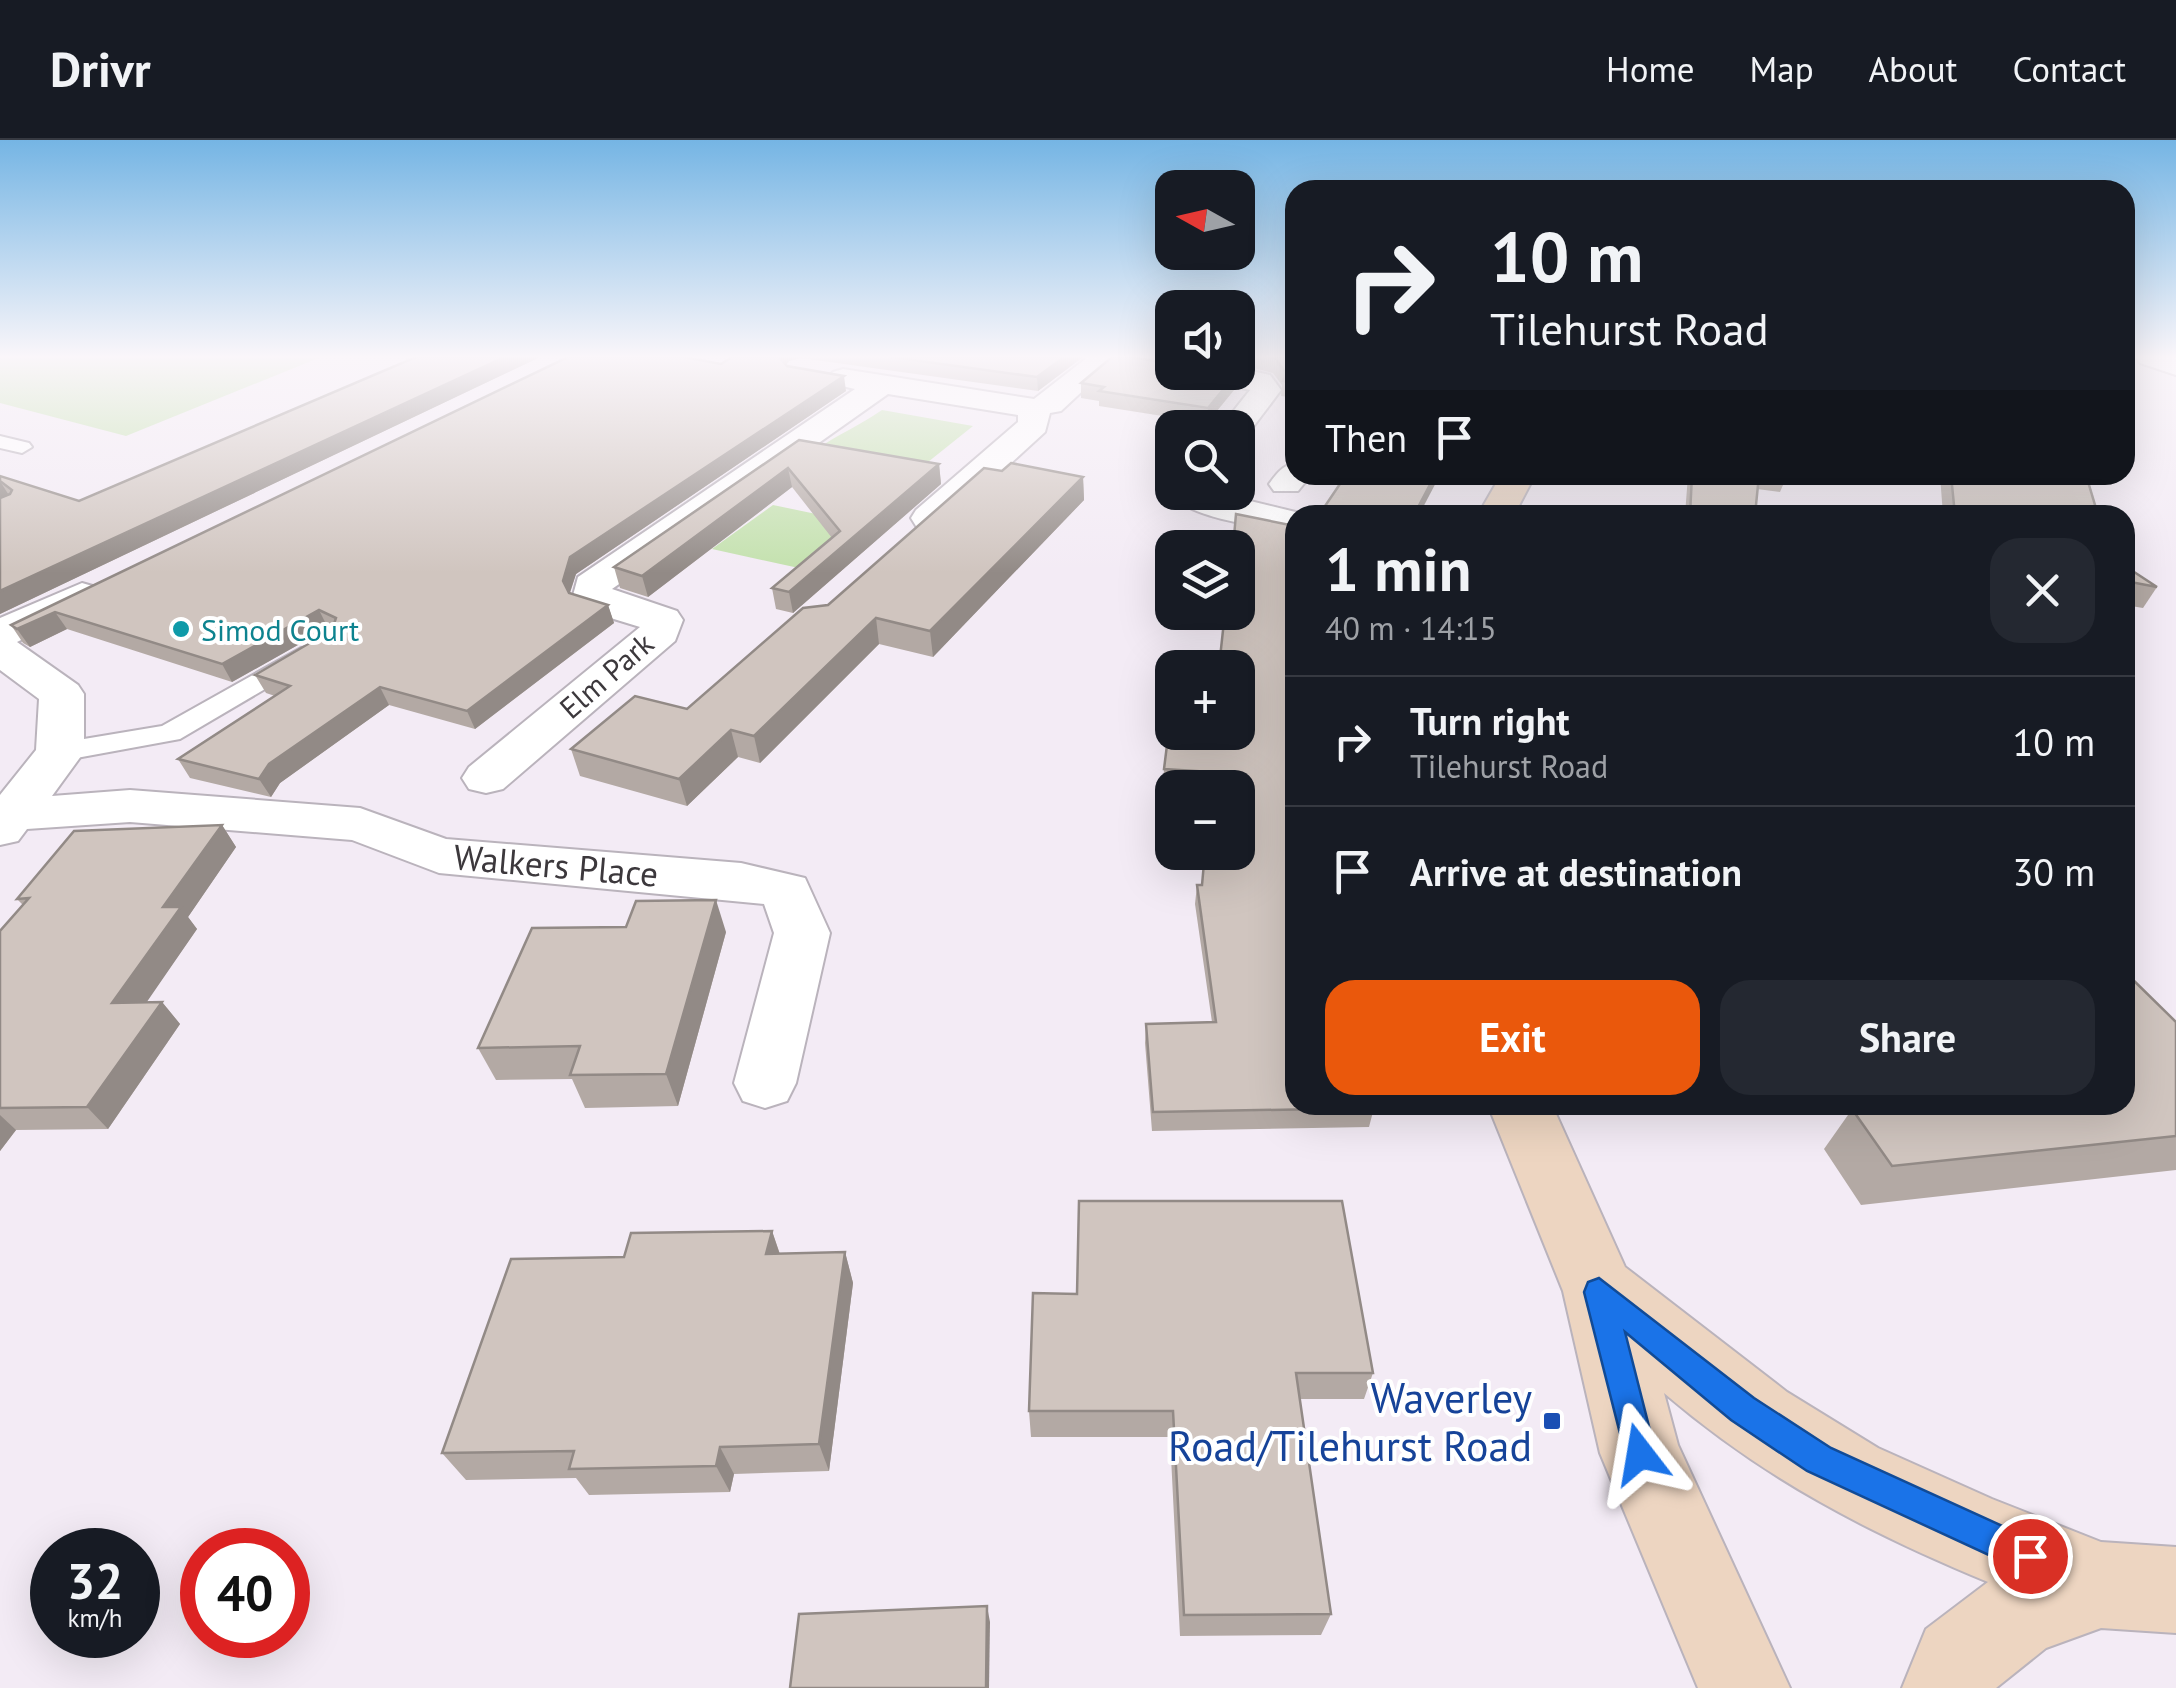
<!DOCTYPE html>
<meta charset="utf-8">
<style>
:root{--surface:#171b24;--page:#242831;--text:#f1f3f6;--muted:#9ea1a6;--line:#363941;--accent:#ea580c}
body{margin:0;font-family:"PT Sans",sans-serif;background:var(--page);color:var(--text);height:100vh;display:flex;flex-direction:column;font-size:38px;white-space:nowrap}
*{box-sizing:border-box;margin:0}
p{font-size:32px;color:var(--muted)}
.icon{flex:none;width:55px;height:55px;fill:none;stroke:currentColor;stroke-width:2;stroke-linecap:round;stroke-linejoin:round}
.map{position:relative;flex:1;overflow:hidden}
.details{position:absolute;left:1285px;top:365px;width:850px;height:610px;display:flex;flex-direction:column;background:var(--surface);border-radius:30px;box-shadow:0 10px 40px #0002}
.details>*{flex:none}
.top-card{position:absolute;left:1285px;top:40px;width:850px;height:305px;border-radius:30px;box-shadow:0 10px 40px #0002;background:#171b24;color:var(--text);overflow:hidden}
.needle{width:65px;rotate:278deg}
.tools{position:absolute;left:1155px;top:30px;display:grid;gap:20px}
.tools a{display:grid;place-items:center;width:100px;height:100px;border-radius:20px;background:var(--surface);box-shadow:0 10px 40px #0002;font-size:50px}
.speed{position:absolute;left:30px;top:1388px;display:flex;gap:20px;font-size:50px;font-weight:700;text-align:center}
.speed>*{display:grid;place-content:center;width:130px;height:130px;border-radius:50%;background:var(--surface);box-shadow:0 10px 40px #0002;line-height:1}
.speed small{font-size:25px;font-weight:400}
.speed .limit{border:15px solid #d22;background:#fff;color:#111}
.pin{position:absolute;display:grid;place-items:center;width:85px;height:85px;color:#fff;margin:-42px;border:5px solid #fff;border-radius:50%;box-shadow:0 2px 10px #0007}
.me{position:absolute;width:110px;margin:-55px;rotate:346deg;stroke-linejoin:round;filter:drop-shadow(0 0 8px #0008)}
.turn{display:flex;align-items:center;gap:35px;height:210px;padding:0 40px;font-size:45px}
.turn .icon{width:130px;height:130px;stroke-width:2.5}
.turn b{display:block;font-size:70px;line-height:85px}
.then{display:flex;align-items:center;height:95px;padding:0 40px;background:#0003;gap:20px;font-size:38px}
.round{display:grid;place-items:center;flex:none;width:105px;height:105px;border-radius:30px;background:var(--page)}
.headline{display:flex;align-items:center;justify-content:space-between;height:170px;padding:0 40px}
h1{font-size:60px;font-weight:700;line-height:75px}
.action{display:flex;gap:20px;margin-top:auto;padding:20px 40px}
.action a{flex:1;height:115px;border-radius:30px;background:var(--accent);color:#fff;font-size:40px;font-weight:700;line-height:115px;text-align:center}
.action a+a{background:var(--page);color:var(--text)}
ul{padding:0;list-style:none}
li{display:flex;align-items:center;gap:30px;height:130px;padding:0 40px;border-top:2px solid var(--line)}
li div{flex:1}
li b{display:block;font-size:38px}
li em{font-style:normal}
header{display:flex;align-items:center;gap:60px;box-sizing:border-box;height:140px;padding:0 50px;background:var(--surface);border-bottom:2px solid var(--line)}
header strong{font-size:48px}
nav{display:flex;gap:55px;margin-inline-start:auto;font-size:35px}
.map>svg:first-child{display:block}
</style>
<header>
<strong>Drivr</strong>
<nav><a>Home</a><a>Map</a><a>About</a><a>Contact</a></nav>
</header>
<div class="map">
<svg width="2176" height="1548" viewBox="0 0 2176 1548">
<rect width="100%" height="100%" fill="#f3ebf5"/>
<g fill="#c3e1ad">
<polygon points="0,217 321,217 126,296 0,263"/>
<path d="M882,270L973,286L918,330L816,310C838,294 861,285 882,270Z"/>
<polygon points="773,365 864,384 808,430 712,409"/>
</g>
<g fill="none" stroke-linecap="round" stroke-linejoin="round">
<defs>
<g id="lane">
<polygon points="0,296 29,303 32,307 22,313 0,308"/>
<polygon points="301,508 311,510 315,516 311,522 180,599 60,621 45,612 60,603 162,586"/>
</g>
<g id="street">
<polygon points="1088,217 1119,217 1061,271 1050,273 1045,292 942,386 916,386 911,378 916,370 1018,282 1018,275 888,254 612,449 677,471 683,480 675,501 503,649 486,653 469,649 462,638 469,627 640,487 578,468 572,459 578,437 855,249 833,244 828,238 833,232 843,229 1034,259"/>
<polygon points="2136,217 2176,217 2176,235 2140,223"/>
<polygon points="1238,228 1270,235 1281,250 1247,295 1238,297 1238,288 1220,288 1250,250 1199,238 1195,232 1238,232"/>
<path d="M1295,323V335H1311L1298,351H1274L1269,344C1277,333 1282,326 1295,323Z"/>
<path d="M1172,349L1213,352L1308,375H1295V393C1268,387 1175,378 1172,349Z"/>
<polygon points="82,443 96,447 102,455 96,463 17,502 78,545 84,554 84,612 52,656 130,650 360,668 446,699 741,723 805,738 830,793 796,943 787,961 765,968 743,961 734,943 774,793 764,764 439,733 352,700 130,682 27,689 18,701 0,705 0,655 36,610 39,559 0,530 0,478"/>
</g>
<g id="secondary">
<polygon points="1501,335 1535,335 1514,375 1478,375"/>
<path d="M1488,965H1552L1625,1127L1787,1252L1878,1308L1992,1359L2101,1402L2176,1407V1493L2101,1488L2046,1508L1996,1548H1902L1926,1489L1988,1442C1865,1391 1765,1339 1664,1253L1678,1305L1790,1548H1698L1600,1313L1563,1151Z"/>
</g>
</defs>
<use href="#lane" stroke="#bab3bc" stroke-width="4"/>
<use href="#street" stroke="#bab3bc" stroke-width="4"/>
<use href="#secondary" stroke="#bab3bc" stroke-width="4"/>
<use href="#lane" fill="#fff" fill-rule="evenodd"/>
<use href="#street" fill="#fff" fill-rule="evenodd"/>
<use href="#secondary" fill="#edd5c1" fill-rule="evenodd"/>
</g>
<g fill="#b3a9a4">
<polygon points="416,217 540,217 0,474 0,336 79,361"/>
<polygon points="729,217 1083,217 1038,251 801,218 789,221 786,225 846,251 576,434 570,453 608,465 614,483 475,589 389,565 280,643 271,657 190,638 178,619 275,556 266,553 255,535 332,490 328,488 232,542 67,489 30,507 23,503 11,485 721,224 730,218"/>
<polygon points="1238,217 1295,217 1295,258 1281,256 1282,245 1273,233 1238,224"/>
<polygon points="1081,243 1234,250 1207,283 1099,266 1099,261 1081,258"/>
<polygon points="799,300 939,324 941,344 793,473 776,469 772,448 832,398 792,347 648,457 620,448 614,427"/>
<polygon points="1002,331 1083,337 1084,360 933,517 879,504 760,623 738,617 687,666 580,636 571,609 687,569 828,465"/>
<polygon points="1688,335 1785,335 1786,338 1780,352 1757,349 1755,375 1685,375"/>
<polygon points="1940,335 2086,335 2098,375 1943,375"/>
<polygon points="2125,426 2157,447 2143,468 2125,465"/>
<polygon points="1220,518 1295,965 1374,968 1369,987 1152,991 1145,903 1146,884 1212,882 1195,764 1197,745 1202,745 1238,648 1163,648 1164,629 1172,592"/>
<polygon points="222,685 236,707 188,777 197,789 146,862 162,862 180,884 108,989 16,990 0,1011 0,791 23,765 17,759"/>
<polygon points="726,792 678,966 585,968 572,939 496,940 478,908"/>
<polygon points="2176,882 2176,1030 1861,1065 1824,1009 1848,975 1841,965 2125,965"/>
<polygon points="772,1091 780,1114 845,1112 853,1143 829,1331 734,1334 730,1352 589,1355 576,1338 466,1340 442,1313 624,1117"/>
<polygon points="1077,1154 1373,1233 1364,1259 1300,1259 1331,1474 1321,1495 1180,1496 1170,1297 1031,1297 1029,1271"/>
</g>
<g fill="#928a86">
<polygon points="505,217 540,217 0,474 0,451"/>
<polygon points="779,217 800,217 801,218 789,221 781,231"/>
<polygon points="1064,217 1083,217 1038,251 1037,237"/>
<polygon points="1235,235 1234,250 1207,283 1208,268"/>
<polygon points="844,236 846,251 576,434 568,458 563,441 570,417"/>
<polygon points="939,324 941,344 793,473 789,452"/>
<polygon points="788,328 792,347 648,457 642,436"/>
<polygon points="1435,335 1440,335 1419,375 1414,375"/>
<polygon points="1083,337 1084,360 933,517 930,491"/>
<polygon points="0,341 10,357 0,358"/>
<polygon points="608,465 614,483 475,589 467,571"/>
<polygon points="319,470 328,488 232,542 222,524"/>
<polygon points="55,472 67,489 30,507 17,489"/>
<polygon points="876,478 879,504 760,623 754,596"/>
<polygon points="380,547 389,565 280,643 271,657 259,639 269,624"/>
<polygon points="731,590 738,617 687,666 679,639"/>
<polygon points="222,685 236,707 188,777 197,789 131,885 112,863 163,767"/>
<polygon points="716,760 726,792 678,966 666,934"/>
<polygon points="162,862 180,884 108,989 87,967"/>
<polygon points="0,975 16,990 0,1011"/>
<polygon points="772,1091 782,1121 766,1114"/>
<polygon points="845,1112 853,1143 829,1331 819,1304"/>
<polygon points="720,1307 734,1334 730,1352 716,1326"/>
<polygon points="987,1466 990,1482 989,1548 986,1548"/>
</g>
<g fill="#d0c5bf" stroke="#928a86" stroke-width="2.5">
<polygon points="416,217 505,217 0,451 0,358 10,354 12,350 0,341 0,336 79,361"/>
<polygon points="568,217 684,217 721,224 732,217 779,217 787,226 844,236 570,417 563,441 569,453 608,465 467,571 380,547 269,624 259,639 178,619 290,546 255,535 332,490 336,478 319,470 222,524 55,472 17,489 11,485"/>
<polygon points="891,217 1064,217 1037,237"/>
<polygon points="1112,217 1132,217 1172,224 1172,232 1223,232 1235,235 1208,268 1099,251 1104,247 1081,243"/>
<polygon points="1268,217 1295,217 1295,243 1283,241 1286,233 1275,218"/>
<polygon points="799,300 939,324 789,452 772,448 840,391 788,328 642,436 614,427"/>
<polygon points="1011,323 1083,337 930,491 876,478 754,596 731,590 679,639 571,609 635,556 687,569 803,468 828,465 984,328 1002,331"/>
<polygon points="1346,335 1435,335 1414,375 1319,375"/>
<polygon points="1692,335 1759,335 1755,375 1690,375"/>
<polygon points="1951,335 2086,335 2098,375 1955,375"/>
<polygon points="1236,374 1295,386 1295,965 1374,965 1374,968 1153,972 1146,884 1216,882 1197,745 1202,745 1205,712 1238,712 1238,648 1209,648 1210,632 1164,629 1171,573 1172,573 1172,592 1238,592 1238,528 1187,528 1188,516 1220,518 1225,472 1238,472 1238,408 1233,408"/>
<polygon points="2125,426 2157,447 2125,441"/>
<polygon points="222,685 163,767 181,767 112,863 162,862 87,967 0,968 0,791 29,758 17,759 74,691"/>
<polygon points="716,760 666,934 570,935 580,906 478,908 532,788 626,787 636,761"/>
<polygon points="2125,832 2176,882 2176,996 1892,1026 1852,969 1897,965 2125,965"/>
<polygon points="1079,1061 1342,1061 1373,1233 1296,1233 1331,1474 1184,1475 1173,1271 1029,1271 1033,1153 1077,1154"/>
<polygon points="772,1091 766,1114 845,1112 819,1304 720,1307 716,1326 569,1329 574,1311 442,1313 511,1119 624,1117 631,1093"/>
<polygon points="987,1466 986,1548 790,1548 799,1474"/>
</g>
<linearGradient id="sky" x2="0" y2="1"><stop stop-color="#75b5e4"/><stop offset="0.5" stop-color="#faf6fa"/><stop offset="1" stop-color="#faf6fa" stop-opacity="0"/></linearGradient>
<rect width="2176" height="433" fill="url(#sky)"/>
<polygon fill="#1a73e8" stroke="#114b97" stroke-width="2.5" points="1599,1138 1754,1258 1831,1308 2042,1404 2048,1416 2042,1428 2030,1434 1807,1331 1731,1280 1625,1192 1656,1314 1652,1325 1640,1330 1628,1325 1584,1152 1588,1142"/>
<circle fill="#0f9aa8" stroke="#fff" stroke-width="4" cx="181" cy="489" r="10"/>
<rect fill="#1a4fb4" stroke="#fff" stroke-width="4" x="1542" y="1271" width="20" height="20" rx="5"/>
<g text-anchor="middle" dominant-baseline="central" stroke-width="8" stroke-linejoin="round" paint-order="stroke">
<g font-size="30" fill="#0d838f" stroke="#fff" text-anchor="start">
<text x="201" y="489">Simod Court</text>
</g>
<g font-size="30" fill="#3c383c" stroke="#fff">
<text transform="translate(606 535) rotate(-41)">Elm Park</text>
</g>
<g font-size="35" fill="#3c383c" stroke="#fff">
<text transform="translate(556 725) rotate(5)">Walkers Place</text>
</g>
<g font-size="42" fill="#164399" stroke="#fff" text-anchor="end">
<text x="1532" y="1257">Waverley<tspan x="1532" dy="48">Road/Tilehurst Road</tspan></text>
</g>
</g>
</svg>
<div class="tools">
<a><svg class="needle" viewBox="-14 -14 28 28"><path d="M0-13l5 13h-10z" fill="#e53935"/><path d="M0 13l5-13h-10z" fill="#9ea1a6"/></svg></a>
<a><svg class="icon" aria-label="sound" viewBox="0 0 24 24"><path d="M4 9h4l5-4v14l-5-4H4zM17 9q2 3 0 6"/></svg></a>
<a><svg class="icon" aria-label="search" viewBox="0 0 24 24"><circle cx="10" cy="10" r="6"/><path d="M15 15l6 6"/></svg></a>
<a><svg class="icon" aria-label="layers" viewBox="0 0 24 24"><path d="M12 4l9 5-9 5-9-5zM3 14l9 5 9-5"/></svg></a>
<a>+</a>
<a>−</a>
</div>
<div class="speed"><div>32<small>km/h</small></div><div class="limit">40</div></div>
<div class="pin" style="left:2030px;top:1416px;background:#d93025"><svg class="icon" aria-label="arrive" viewBox="0 0 24 24"><path d="M6 21V4h12l-3 4 3 4H6"/></svg></div>
<svg class="me" style="left:1640px;top:1314px" viewBox="-20 -20 40 40"><path d="M0-17L14 15 0 8-14 15z" fill="#1a73e8" stroke="#fff" stroke-width="4"/></svg>
<div class="top-card">
<div class="turn"><svg class="icon" aria-label="right" viewBox="0 0 24 24"><path d="M7 20v-9h11M14 6l5 5-5 5"/></svg><div><b>10 m</b>Tilehurst Road</div></div>
<div class="then">Then<svg class="icon" aria-label="arrive" viewBox="0 0 24 24"><path d="M6 21V4h12l-3 4 3 4H6"/></svg></div>
</div>
<section class="details">
<div class="headline"><div><h1>1 min</h1><p>40 m · 14:15</p></div><a class="round"><svg class="icon" aria-label="close" viewBox="0 0 24 24"><path d="M6 6l12 12M18 6L6 18"/></svg></a></div>
<ul>
<li><svg class="icon" aria-label="right" viewBox="0 0 24 24"><path d="M7 20v-9h11M14 6l5 5-5 5"/></svg><div><b>Turn right</b><p>Tilehurst Road</p></div><em>10 m</em></li>
<li><svg class="icon" aria-label="arrive" viewBox="0 0 24 24"><path d="M6 21V4h12l-3 4 3 4H6"/></svg><div><b>Arrive at destination</b></div><em>30 m</em></li>
</ul>
<div class="action"><a>Exit</a><a>Share</a></div>
</section>
</div>
